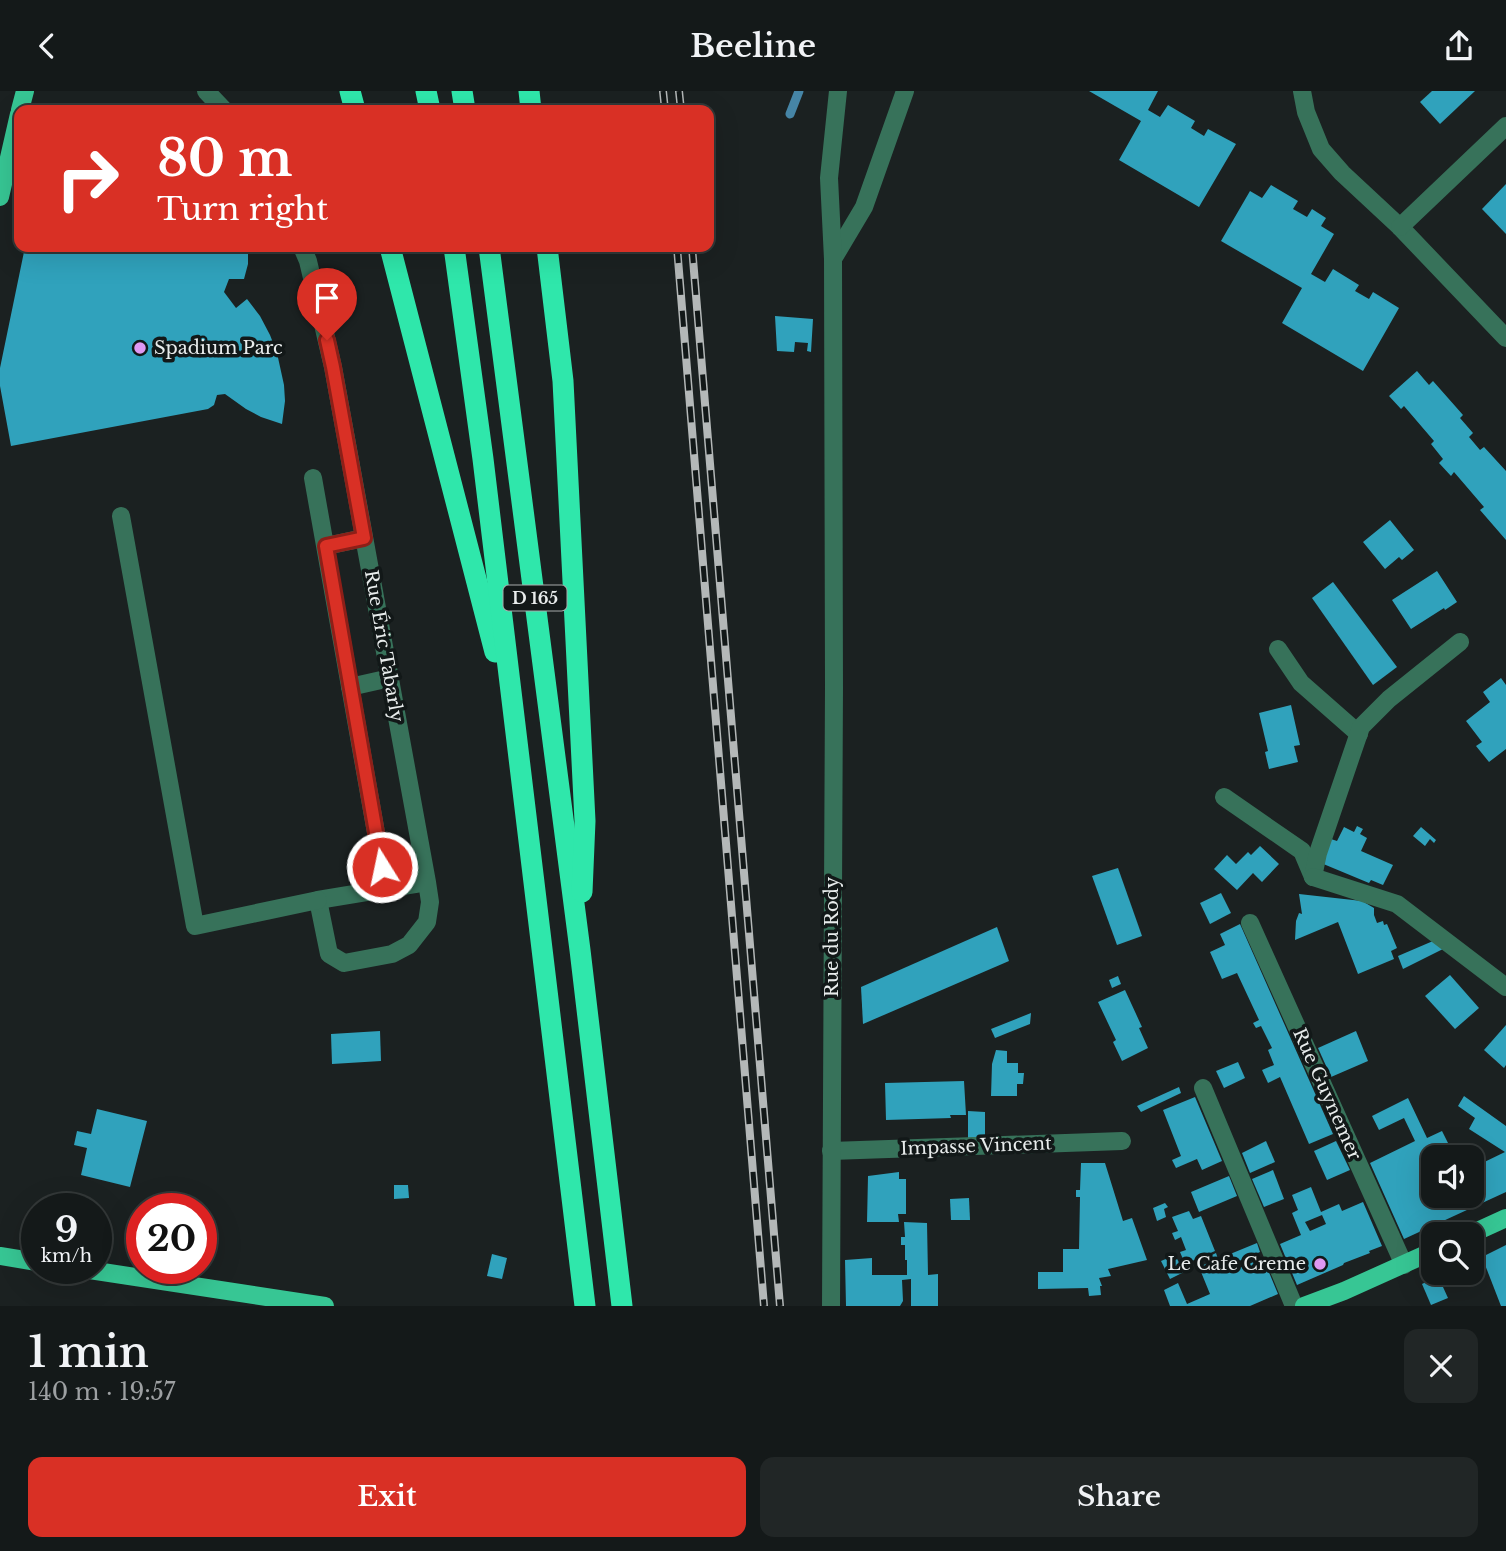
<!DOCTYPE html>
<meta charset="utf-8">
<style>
:root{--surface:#141919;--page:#212626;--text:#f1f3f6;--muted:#9da0a2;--line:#333838;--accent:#d93025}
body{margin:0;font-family:"Libre Baskerville",serif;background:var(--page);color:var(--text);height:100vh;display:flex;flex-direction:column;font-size:26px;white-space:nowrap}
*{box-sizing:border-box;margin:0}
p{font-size:23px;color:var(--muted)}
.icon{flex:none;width:38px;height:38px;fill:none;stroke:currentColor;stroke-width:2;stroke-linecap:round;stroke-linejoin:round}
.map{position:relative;height:1215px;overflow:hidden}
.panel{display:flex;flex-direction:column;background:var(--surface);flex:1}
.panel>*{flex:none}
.banner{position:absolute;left:14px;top:14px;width:700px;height:147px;border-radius:14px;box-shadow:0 7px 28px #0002,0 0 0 2px var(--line);background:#d93025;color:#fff;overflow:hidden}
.tools{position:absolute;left:1421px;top:1054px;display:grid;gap:14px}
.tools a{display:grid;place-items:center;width:63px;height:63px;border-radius:14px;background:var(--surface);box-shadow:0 7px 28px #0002,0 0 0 2px var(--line);font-size:35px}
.speed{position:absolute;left:21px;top:1102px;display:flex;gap:14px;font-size:35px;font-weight:700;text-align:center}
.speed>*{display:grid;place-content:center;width:91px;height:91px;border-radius:50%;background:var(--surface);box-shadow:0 7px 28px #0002,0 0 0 2px var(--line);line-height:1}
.speed small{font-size:18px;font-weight:400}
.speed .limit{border:10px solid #d22;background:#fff;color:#111}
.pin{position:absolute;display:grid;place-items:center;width:60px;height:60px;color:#fff;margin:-72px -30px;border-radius:50% 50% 50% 0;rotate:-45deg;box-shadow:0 0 7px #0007}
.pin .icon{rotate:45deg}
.me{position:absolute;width:77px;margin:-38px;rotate:350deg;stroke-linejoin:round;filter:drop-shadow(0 0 5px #0008)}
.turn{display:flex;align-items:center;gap:24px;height:147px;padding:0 28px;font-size:32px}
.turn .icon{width:91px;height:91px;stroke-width:2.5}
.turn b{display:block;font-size:49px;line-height:60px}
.round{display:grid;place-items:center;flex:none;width:74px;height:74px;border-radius:14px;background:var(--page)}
.headline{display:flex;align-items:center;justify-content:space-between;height:119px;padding:0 28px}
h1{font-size:42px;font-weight:600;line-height:52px}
.button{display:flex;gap:14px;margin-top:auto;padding:14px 28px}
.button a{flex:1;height:80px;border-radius:14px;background:var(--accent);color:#fff;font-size:28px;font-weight:600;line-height:80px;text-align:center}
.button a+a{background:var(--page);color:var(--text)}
header{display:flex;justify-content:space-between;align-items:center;height:91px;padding:0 28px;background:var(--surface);font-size:32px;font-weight:600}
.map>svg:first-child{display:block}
</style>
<header><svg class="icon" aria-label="back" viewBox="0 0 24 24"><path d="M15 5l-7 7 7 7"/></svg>Beeline<svg class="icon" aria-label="share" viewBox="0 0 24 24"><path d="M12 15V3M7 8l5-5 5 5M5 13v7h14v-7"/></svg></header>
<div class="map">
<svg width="1506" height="1215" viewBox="0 0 1506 1215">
<rect width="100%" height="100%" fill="#1b2121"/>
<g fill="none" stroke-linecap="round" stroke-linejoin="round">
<polyline stroke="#4685a6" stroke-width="9" points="790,23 799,0"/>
</g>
<g fill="#30a2bc" fill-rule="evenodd">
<polygon points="1089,0 1158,0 1148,19 1160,26 1168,14 1195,30 1191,37 1204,45 1208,38 1236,53 1199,116 1119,69 1141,30"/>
<polygon points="1432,0 1475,0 1440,33 1420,11"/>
<polygon points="1506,93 1506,143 1482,118"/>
<polygon points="1271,94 1298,110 1293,118 1307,126 1312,118 1326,127 1321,135 1334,143 1311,183 1325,191 1333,178 1359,194 1355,200 1369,208 1373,201 1399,217 1363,280 1282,232 1302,197 1221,150 1250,100 1262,107"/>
<polygon points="25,156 248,156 248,173 244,188 229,188 224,201 236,217 247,208 260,225 270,244 277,262 284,294 285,310 282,333 261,326 246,318 225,303 217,304 214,314 208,318 11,355 0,295 0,277"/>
<polygon points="775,225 813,228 811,261 807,260 808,252 795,251 794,261 777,260"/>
<polygon points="1417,280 1429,294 1433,290 1463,324 1460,327 1473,342 1469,346 1480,359 1484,356 1506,380 1506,449 1480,419 1484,416 1454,381 1451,385 1439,372 1443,368 1431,353 1434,350 1404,315 1401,318 1389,305"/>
<polygon points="1390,429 1414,459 1402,469 1399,466 1385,478 1363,451"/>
<polygon points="1437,480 1457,511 1445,519 1444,517 1411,538 1392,509"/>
<polygon points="1333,491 1397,576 1373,594 1312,507"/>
<polygon points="1501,587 1506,594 1506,658 1489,671 1476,655 1482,651 1466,630 1490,611 1483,601"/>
<polygon points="1291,614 1300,654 1294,655 1298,671 1269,678 1265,661 1268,660 1259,622"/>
<polygon points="1357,735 1363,738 1360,743 1367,747 1361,760 1393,774 1383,794 1371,789 1369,792 1321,772 1331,748 1337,750 1344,736 1354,741"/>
<polygon points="1421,736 1436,749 1434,752 1430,748 1425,755 1413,745"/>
<polygon points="1260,755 1279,773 1262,791 1253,782 1237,799 1214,778 1227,764 1236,773 1248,761 1251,764"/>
<polygon points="1118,777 1142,845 1117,854 1092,785"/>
<polygon points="1221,802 1231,822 1210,833 1200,812"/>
<polygon points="1299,803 1362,810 1374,817 1374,824 1377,832 1383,830 1384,834 1387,833 1397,857 1391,860 1394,868 1358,883 1338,831 1295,849 1296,830 1299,822 1302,823"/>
<polygon points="1240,833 1333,1043 1309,1053 1280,986 1268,992 1262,979 1274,974 1268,959 1272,957 1261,935 1256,937 1253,932 1259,929 1237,882 1222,888 1210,861 1225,854 1220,843"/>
<polygon points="997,836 1009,870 863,933 861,896"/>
<polygon points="1433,850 1445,857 1403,878 1398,865"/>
<polygon points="1450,884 1479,917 1455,938 1425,905"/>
<polygon points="1118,885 1121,893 1112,897 1109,889"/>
<polygon points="1125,899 1142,936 1139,937 1148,957 1122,970 1113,951 1116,949 1098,911"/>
<polygon points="1031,922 1030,933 995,947 991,938"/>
<polygon points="1506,934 1506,974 1504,977 1484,959"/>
<polygon points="380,940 381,970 332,973 331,943"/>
<polygon points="1356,940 1368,970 1331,986 1318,957"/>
<polygon points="996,959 1007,960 1007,972 1018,972 1018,982 1024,982 1023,993 1017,993 1017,1005 991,1005 992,973"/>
<polygon points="1238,971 1245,987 1224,997 1216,980"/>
<polygon points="964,990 966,1024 950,1024 951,1027 886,1029 885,992"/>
<polygon points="1179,996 1181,1002 1141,1021 1137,1015"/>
<polygon points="1464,1005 1506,1035 1506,1101 1404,1148 1370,1072 1415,1050 1404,1027 1379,1039 1372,1025 1408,1007 1427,1047 1442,1040 1455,1066 1433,1066 1433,1104 1472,1104 1472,1077 1505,1061 1469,1038 1475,1027 1458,1015"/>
<polygon points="1195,1006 1222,1070 1202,1079 1197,1068 1176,1077 1172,1069 1181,1065 1163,1019"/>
<polygon points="97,1018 147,1030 130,1096 81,1084 87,1057 74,1054 77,1040 91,1043"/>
<polygon points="968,1020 985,1021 985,1045 968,1047"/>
<polygon points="1266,1050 1275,1071 1250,1082 1242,1062"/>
<polygon points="1336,1050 1350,1079 1327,1089 1314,1060"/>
<polygon points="1081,1072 1105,1072 1123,1130 1132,1127 1147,1169 1108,1178 1111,1185 1099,1187 1102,1195 1100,1195 1101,1204 1089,1205 1088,1197 1038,1198 1038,1181 1063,1181 1063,1158 1079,1158 1080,1106 1076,1106 1076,1099 1080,1099"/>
<polygon points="1273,1079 1284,1108 1264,1116 1252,1088"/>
<polygon points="899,1081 899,1088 906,1088 906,1123 898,1123 899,1131 867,1131 868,1085"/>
<polygon points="1229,1085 1237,1105 1199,1121 1191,1101"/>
<polygon points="394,1094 408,1094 409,1107 394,1108"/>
<path d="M1311,1096L1321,1121L1339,1113L1342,1120L1363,1111L1382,1155L1369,1160L1370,1162L1344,1172L1343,1174L1297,1194L1280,1153L1301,1144L1292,1122L1298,1119L1292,1104ZM1322,1124L1326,1133L1310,1140L1305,1131Z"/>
<polygon points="969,1107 970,1129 951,1129 950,1108"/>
<polygon points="1165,1112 1168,1116 1164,1118 1166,1126 1157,1130 1153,1117"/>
<polygon points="1189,1120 1193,1128 1201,1125 1215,1160 1185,1173 1180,1161 1186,1159 1181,1146 1175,1149 1172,1142 1178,1140 1172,1126"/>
<polygon points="96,1127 110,1129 106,1154 96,1152"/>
<polygon points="904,1131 927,1132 928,1184 938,1183 938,1215 911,1215 911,1188 902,1189 903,1210 900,1215 846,1215 845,1169 872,1167 872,1184 907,1184 907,1169 905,1169 905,1154 901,1154 901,1146 905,1146"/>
<polygon points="1257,1152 1260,1161 1227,1175 1230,1181 1263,1167 1278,1203 1250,1215 1170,1215 1164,1199 1178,1192 1187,1213 1210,1203 1199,1176 1210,1171 1208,1166 1216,1162 1218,1168"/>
<polygon points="1506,1154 1506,1215 1501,1215 1482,1166"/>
<polygon points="492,1163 507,1167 502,1188 487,1185"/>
<polygon points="1175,1164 1184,1181 1170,1188 1161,1170"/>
<polygon points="1438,1185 1448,1207 1431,1214 1422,1193"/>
</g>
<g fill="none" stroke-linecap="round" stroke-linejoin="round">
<g stroke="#37725a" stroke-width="18">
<polyline points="206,0 224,19"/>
<polyline points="1302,0 1306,21 1321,58 1342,82 1400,136 1506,247"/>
<polyline points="1400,136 1506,35"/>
<polyline points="302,156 308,170 333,276 427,791 430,811 427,831 409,854 392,863 344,872 329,863 318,809 427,791"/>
<polyline points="833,168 864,116 905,0"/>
<polyline points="313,387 386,798"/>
<polyline points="121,425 195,835 318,809"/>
<polyline points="326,455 364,447"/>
<polyline points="1278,558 1301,592 1359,643"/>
<polyline points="350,596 390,587"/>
<polyline points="1224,706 1302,760 1313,786"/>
<polyline points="1313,786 1318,762 1361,636 1389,608 1460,551"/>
<polyline points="1313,786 1397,813 1506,896"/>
<polyline points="1250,832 1404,1174"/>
<polyline points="1203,997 1294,1215"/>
<polyline points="831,1060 1122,1050"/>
<polyline points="831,1215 834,596 833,168 829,87 838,0"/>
</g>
<g stroke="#37c694" stroke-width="18">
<polyline points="20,19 25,0"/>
<polyline points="0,106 19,23"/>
<polyline points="1471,1143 1506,1127"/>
<polyline points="0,1165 37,1171"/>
<polyline points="83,1178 325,1215"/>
<polyline points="1304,1215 1344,1200 1433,1160"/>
</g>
<g stroke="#2fe7ab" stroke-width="21">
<polyline points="350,0 355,19"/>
<polyline points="426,0 430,19"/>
<polyline points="462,0 465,19"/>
<polyline points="529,0 531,19"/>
<polyline points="390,156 495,561"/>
<polyline points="454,156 483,368 585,1215"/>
<polyline points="489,156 580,859 622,1215"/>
<polyline points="547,156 563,290 585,730 582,801"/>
</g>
<defs>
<g id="rail">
<polyline points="663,0 665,19"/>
<polyline points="679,0 681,19"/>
<polyline points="677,156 764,1215"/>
<polyline points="692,156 780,1215"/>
</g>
</defs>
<use href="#rail" stroke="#b4b8b8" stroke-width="8"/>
<use href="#rail" stroke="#121818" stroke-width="5" stroke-dasharray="16" stroke-linecap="butt"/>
</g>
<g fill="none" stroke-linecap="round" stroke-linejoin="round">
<defs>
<polyline id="route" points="327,249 333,276 364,447 326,455 382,776"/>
</defs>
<use href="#route" stroke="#8d1f18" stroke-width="18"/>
<use href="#route" stroke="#d93025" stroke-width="12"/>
</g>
<g fill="#df98f2" stroke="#121818" stroke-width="2.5">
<circle cx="140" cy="257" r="7"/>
<circle cx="1320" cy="1173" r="7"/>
</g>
<g text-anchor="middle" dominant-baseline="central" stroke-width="7" stroke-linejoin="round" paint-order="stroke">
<rect fill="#121818" stroke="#a8acac" stroke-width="2" x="503.5" y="494.5" width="63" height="25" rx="5"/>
<g font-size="16" font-weight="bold" fill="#e8ecec">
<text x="535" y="507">D 165</text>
</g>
<g font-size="18" fill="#e8ecec" stroke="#121818" text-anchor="start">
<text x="154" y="257">Spadium Parc</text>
<text x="1306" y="1173" text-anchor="end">Le Cafe Creme</text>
</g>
<g font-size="18" fill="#e8ecec" stroke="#121818">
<text transform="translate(384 555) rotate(80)">Rue Éric Tabarly</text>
<text transform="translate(832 846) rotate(-90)">Rue du Rody</text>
<text transform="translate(1327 1003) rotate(66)">Rue Guynemer</text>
<text transform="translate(976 1055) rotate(-2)">Impasse Vincent</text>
</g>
</g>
</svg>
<div class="tools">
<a><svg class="icon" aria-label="sound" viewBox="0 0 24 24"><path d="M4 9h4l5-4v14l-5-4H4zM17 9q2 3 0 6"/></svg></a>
<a><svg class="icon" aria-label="search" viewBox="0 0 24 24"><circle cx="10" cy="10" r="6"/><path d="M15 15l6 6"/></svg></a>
</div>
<div class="speed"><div>9<small>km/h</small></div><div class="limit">20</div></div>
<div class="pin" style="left:327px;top:249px;background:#d93025"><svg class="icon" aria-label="arrive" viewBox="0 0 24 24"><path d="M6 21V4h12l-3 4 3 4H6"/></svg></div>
<svg class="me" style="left:382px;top:776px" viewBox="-20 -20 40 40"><circle r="17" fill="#d93025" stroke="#fff" stroke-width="3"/><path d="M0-11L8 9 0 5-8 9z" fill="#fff"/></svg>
<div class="banner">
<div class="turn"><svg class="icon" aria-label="right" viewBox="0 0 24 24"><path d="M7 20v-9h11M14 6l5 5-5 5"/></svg><div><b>80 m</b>Turn right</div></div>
</div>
</div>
<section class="panel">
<div class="headline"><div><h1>1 min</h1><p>140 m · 19:57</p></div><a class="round"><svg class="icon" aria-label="close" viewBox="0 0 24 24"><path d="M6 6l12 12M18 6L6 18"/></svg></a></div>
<div class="button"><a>Exit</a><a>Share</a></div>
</section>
